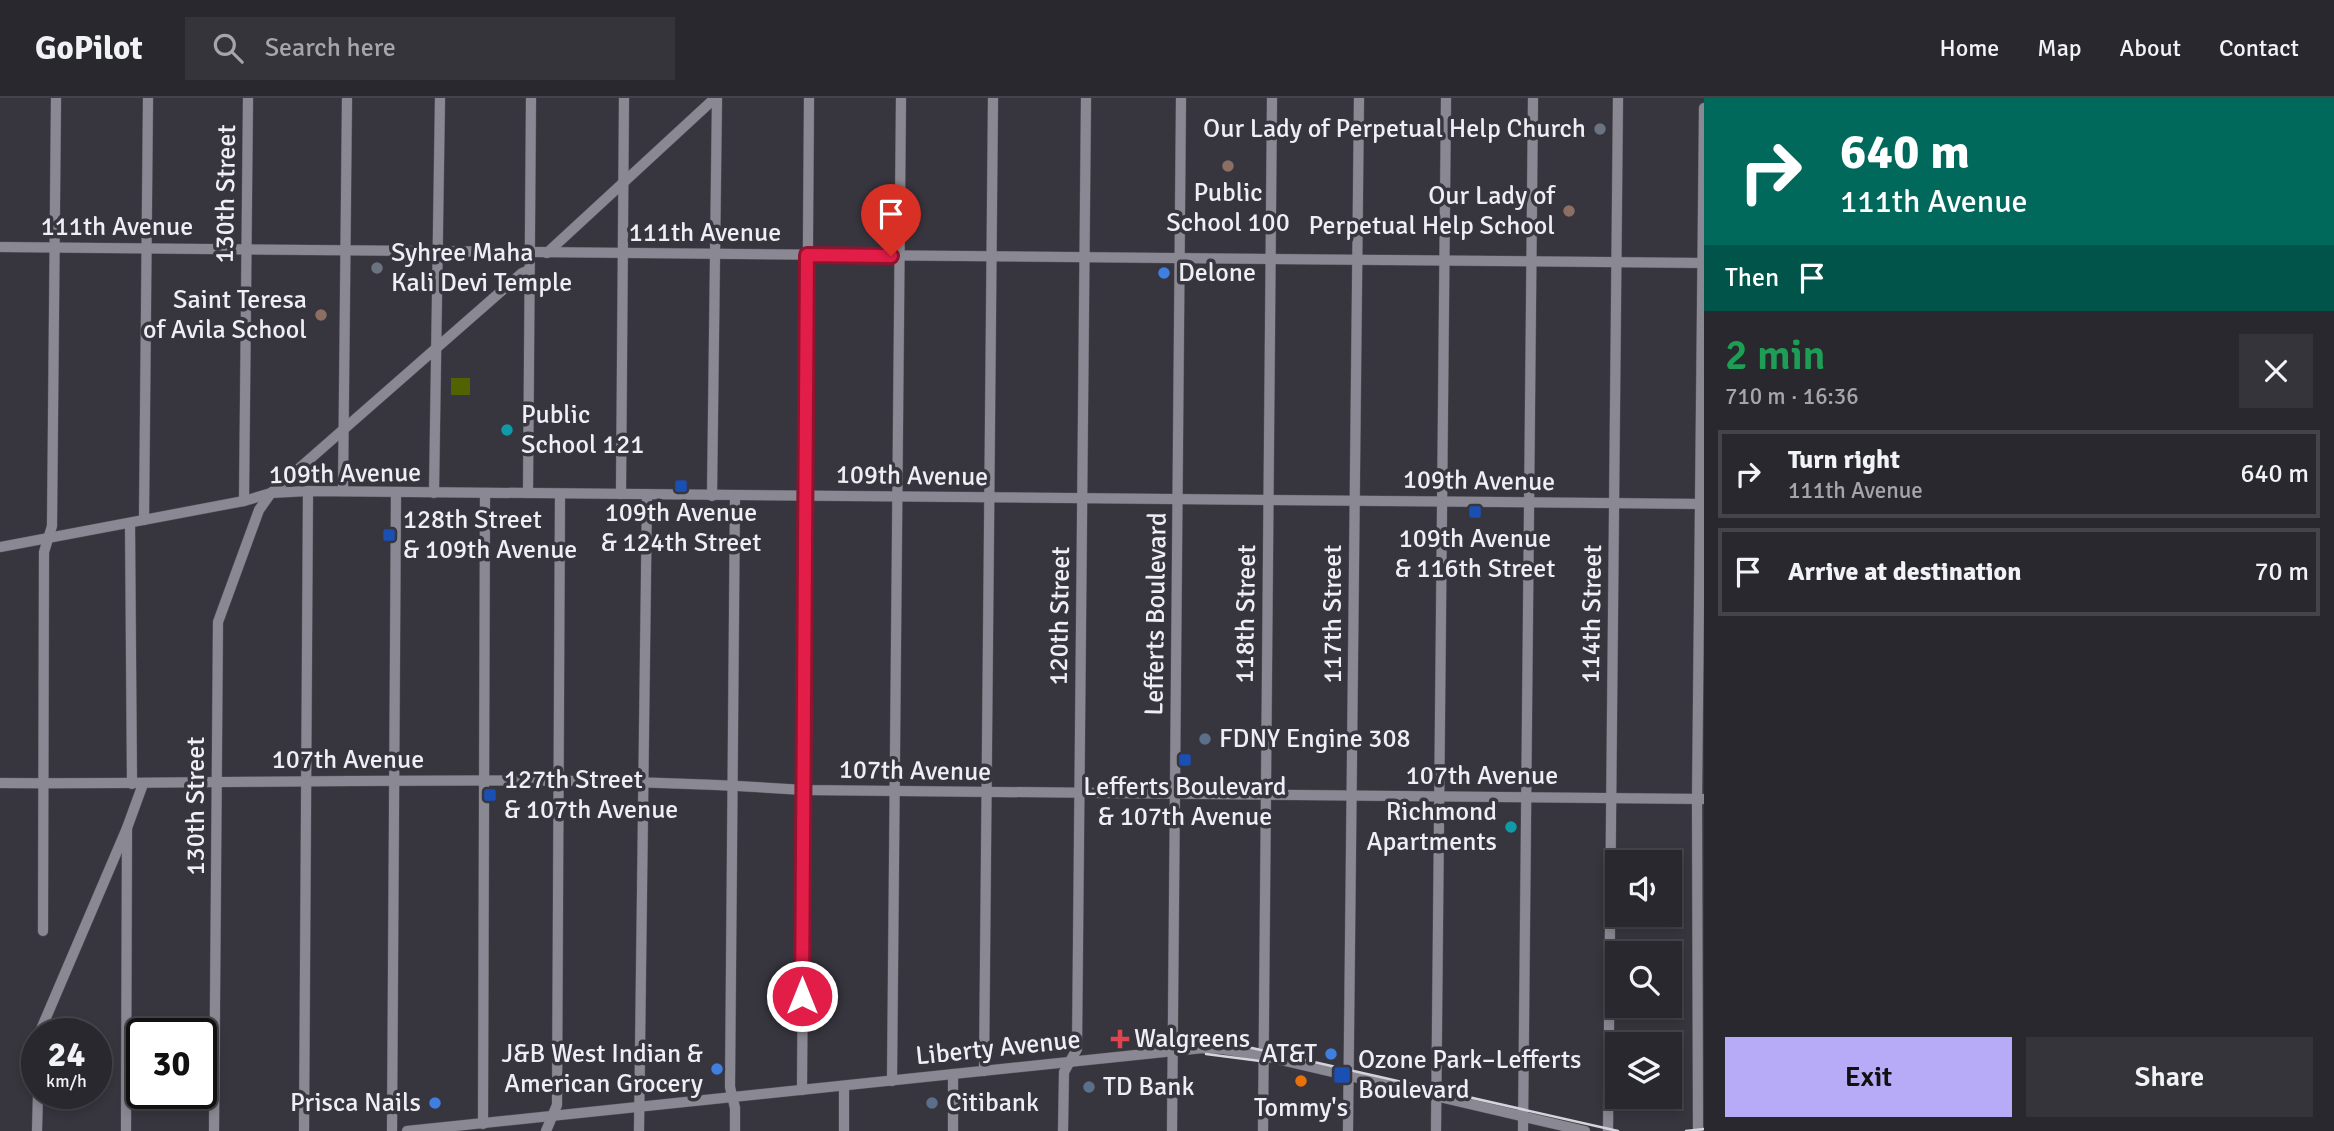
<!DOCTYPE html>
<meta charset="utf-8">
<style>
:root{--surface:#29282e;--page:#35343a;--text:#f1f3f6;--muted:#a5a6aa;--line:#45444a;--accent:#b7abf8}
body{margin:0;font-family:Signika,sans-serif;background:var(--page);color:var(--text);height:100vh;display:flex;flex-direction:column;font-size:26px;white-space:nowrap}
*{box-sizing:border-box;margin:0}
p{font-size:23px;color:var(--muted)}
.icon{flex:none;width:38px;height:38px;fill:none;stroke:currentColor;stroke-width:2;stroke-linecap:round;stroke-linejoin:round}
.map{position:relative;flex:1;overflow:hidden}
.details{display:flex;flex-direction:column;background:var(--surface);width:630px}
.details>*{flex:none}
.top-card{background:#00695c;color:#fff;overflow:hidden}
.buttons{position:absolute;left:1605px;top:752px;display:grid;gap:14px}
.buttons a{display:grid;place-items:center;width:77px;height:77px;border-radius:0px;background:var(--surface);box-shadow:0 4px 10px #0003,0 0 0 2px var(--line);font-size:35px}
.speed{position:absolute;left:21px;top:920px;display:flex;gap:14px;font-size:35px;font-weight:700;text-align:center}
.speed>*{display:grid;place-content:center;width:91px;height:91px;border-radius:50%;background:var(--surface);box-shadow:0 4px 10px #0003,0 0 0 2px var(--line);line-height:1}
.speed small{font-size:18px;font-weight:400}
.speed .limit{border:4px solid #111;border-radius:10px;background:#fff;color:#111}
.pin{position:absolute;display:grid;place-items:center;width:60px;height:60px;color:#fff;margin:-72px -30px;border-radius:50% 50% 50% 0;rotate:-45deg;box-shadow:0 0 7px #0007}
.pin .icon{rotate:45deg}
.me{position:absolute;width:77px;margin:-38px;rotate:0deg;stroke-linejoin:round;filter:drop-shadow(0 0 5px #0008)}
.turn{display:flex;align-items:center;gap:24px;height:147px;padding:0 21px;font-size:32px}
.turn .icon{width:91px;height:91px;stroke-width:2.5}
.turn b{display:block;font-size:49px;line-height:60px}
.then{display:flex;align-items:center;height:66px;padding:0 21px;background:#0003;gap:14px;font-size:26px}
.round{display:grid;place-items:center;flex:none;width:74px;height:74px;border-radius:0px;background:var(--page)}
.headline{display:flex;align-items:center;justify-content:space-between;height:119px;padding:0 21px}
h1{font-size:42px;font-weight:600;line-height:52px;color:#1e9e55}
.primary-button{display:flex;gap:14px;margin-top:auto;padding:14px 21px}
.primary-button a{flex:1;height:80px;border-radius:0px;background:var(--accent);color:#111;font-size:28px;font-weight:600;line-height:80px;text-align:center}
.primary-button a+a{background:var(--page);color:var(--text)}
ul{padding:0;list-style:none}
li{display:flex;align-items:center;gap:21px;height:88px;margin:0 14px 10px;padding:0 7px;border:4px solid var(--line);border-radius:0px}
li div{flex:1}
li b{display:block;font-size:26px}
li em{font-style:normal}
header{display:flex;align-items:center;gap:42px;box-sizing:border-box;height:98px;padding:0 35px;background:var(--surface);border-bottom:2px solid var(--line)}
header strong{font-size:33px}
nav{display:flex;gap:38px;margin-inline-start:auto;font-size:24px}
.search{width:490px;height:63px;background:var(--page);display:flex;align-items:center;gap:18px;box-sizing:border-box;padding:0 24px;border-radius:0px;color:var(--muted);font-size:26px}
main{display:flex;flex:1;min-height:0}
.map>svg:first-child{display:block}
</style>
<header>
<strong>GoPilot</strong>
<div class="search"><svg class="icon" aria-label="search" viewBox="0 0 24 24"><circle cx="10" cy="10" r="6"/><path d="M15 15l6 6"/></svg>Search here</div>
<nav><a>Home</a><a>Map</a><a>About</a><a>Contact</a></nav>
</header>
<main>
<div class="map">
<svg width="1704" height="1033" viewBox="0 0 1704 1033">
<rect width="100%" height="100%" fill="#37353e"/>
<rect fill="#516200" x="451" y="280" width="19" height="17"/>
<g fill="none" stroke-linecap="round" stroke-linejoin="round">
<defs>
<g id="minor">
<polyline points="0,149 1704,165"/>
<polyline points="547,155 715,0"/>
<polyline points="343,393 347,0"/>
<polyline points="434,395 440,0"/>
<polyline points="528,395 531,0"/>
<polyline points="621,396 624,0"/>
<polyline points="712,398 717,0"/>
<polyline points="735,398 730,989 735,1010 735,1033"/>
<polyline points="244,403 248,0"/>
<polyline points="144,422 148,0"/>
<polyline points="130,425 132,686"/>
<polyline points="0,449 244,403 271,395 308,393 1704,406"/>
<path d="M0,685C268,687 536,674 804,692L1704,701"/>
<polyline points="43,833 44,454 52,428 56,0"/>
<polyline points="39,936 127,730 143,686"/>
<polyline points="984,973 993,0"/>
<polyline points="892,983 901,0"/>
<polyline points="802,992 809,0"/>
<polyline points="483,1026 485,395"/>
<polyline points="37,1033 38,996"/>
<polyline points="126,1033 127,730"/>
<polyline points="214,1033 218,524 259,412 271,395 522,175 529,172"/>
<polyline points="304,1033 308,393"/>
<polyline points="392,1033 396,394"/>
<polyline points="407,1033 1203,950 1223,951 1264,958 1585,1033"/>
<polyline points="546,1033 557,1007 560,396"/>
<polyline points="639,1033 647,397"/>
<polyline points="844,1033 844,988"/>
<polyline points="953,1033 953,976"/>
<polyline points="1063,1033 1064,974 1077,951 1086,0"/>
<polyline points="1172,1033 1181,0"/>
<polyline points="1263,1033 1272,0"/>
<polyline points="1348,1033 1359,0"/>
<polyline points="1436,1033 1446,0"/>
<polyline points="1523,1033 1533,0"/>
<polyline points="1608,1033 1618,0"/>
<polyline points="1698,1033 1697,701 1704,10"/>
</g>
</defs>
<use href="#minor" stroke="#54535b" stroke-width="11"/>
<use href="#minor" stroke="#8a8993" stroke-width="10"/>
<g stroke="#d6d4db" stroke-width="2.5">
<polyline points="1206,944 1252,950 1618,1033"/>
<polyline points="1206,956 1268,964"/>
<polyline points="1686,1033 1704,1031"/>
</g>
</g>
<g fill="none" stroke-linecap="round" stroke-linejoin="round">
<defs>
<polyline id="route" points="802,898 807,157 891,158"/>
</defs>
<use href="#route" stroke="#92132f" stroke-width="18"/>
<use href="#route" stroke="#e11d48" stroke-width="12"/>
</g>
<g fill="#6b7280" stroke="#37353e" stroke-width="2.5">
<circle cx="1600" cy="31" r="7"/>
<circle cx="377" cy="170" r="7"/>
</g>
<g fill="#8d6e63" stroke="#37353e" stroke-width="2.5">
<circle cx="1228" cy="68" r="7"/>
<circle cx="1569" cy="113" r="7"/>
<circle cx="321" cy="217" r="7"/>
</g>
<g fill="#3f7fe0" stroke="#37353e" stroke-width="2.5">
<circle cx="1164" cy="175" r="7"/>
<circle cx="1331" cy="956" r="7"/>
<circle cx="717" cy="971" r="7"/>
<circle cx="435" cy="1005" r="7"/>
</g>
<g fill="#0f9aa8" stroke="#37353e" stroke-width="2.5">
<circle cx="507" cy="332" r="7"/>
<circle cx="1511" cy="729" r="7"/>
</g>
<g fill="#1a4fb4" stroke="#37353e" stroke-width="2.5">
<rect x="674" y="381" width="14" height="14" rx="3.5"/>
<rect x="1468" y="407" width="14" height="14" rx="3.5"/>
<rect x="382" y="430" width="14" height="14" rx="3.5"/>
<rect x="1178" y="655" width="14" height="14" rx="3.5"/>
<rect x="483" y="690" width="14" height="14" rx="3.5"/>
<rect x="1333" y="968" width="18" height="18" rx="3.5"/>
</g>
<g fill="#5c6f8a" stroke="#37353e" stroke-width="2.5">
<circle cx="1205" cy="641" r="7"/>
<circle cx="1089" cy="989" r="7"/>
<circle cx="932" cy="1005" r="7"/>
</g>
<path fill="#e0444e" stroke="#37353e" stroke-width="2.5" d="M1116.5 930.5h7v7h7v7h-7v7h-7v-7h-7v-7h7z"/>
<circle fill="#e8710a" stroke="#37353e" stroke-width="2.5" cx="1301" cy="983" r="7"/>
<g text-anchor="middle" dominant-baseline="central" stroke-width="7" stroke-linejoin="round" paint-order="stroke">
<g font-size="26" fill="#efeef4" stroke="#37353e" text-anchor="start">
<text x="1586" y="31" text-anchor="end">Our Lady of Perpetual Help Church</text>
<text x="1228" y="95" text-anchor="middle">Public<tspan x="1228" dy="30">School 100</tspan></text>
<text x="1555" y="98" text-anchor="end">Our Lady of<tspan x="1555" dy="30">Perpetual Help School</tspan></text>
<text x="391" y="155">Syhree Maha<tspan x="391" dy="30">Kali Devi Temple</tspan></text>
<text x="1178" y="175">Delone</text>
<text x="307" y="202" text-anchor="end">Saint Teresa<tspan x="307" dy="30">of Avila School</tspan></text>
<text x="521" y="317">Public<tspan x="521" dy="30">School 121</tspan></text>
<text x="681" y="415" text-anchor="middle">109th Avenue<tspan x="681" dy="30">&amp; 124th Street</tspan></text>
<text x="403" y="422">128th Street<tspan x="403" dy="30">&amp; 109th Avenue</tspan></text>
<text x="1475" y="441" text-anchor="middle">109th Avenue<tspan x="1475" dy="30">&amp; 116th Street</tspan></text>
<text x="1219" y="641">FDNY Engine 308</text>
<text x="504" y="682">127th Street<tspan x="504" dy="30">&amp; 107th Avenue</tspan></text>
<text x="1185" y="689" text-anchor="middle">Lefferts Boulevard<tspan x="1185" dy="30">&amp; 107th Avenue</tspan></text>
<text x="1497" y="714" text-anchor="end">Richmond<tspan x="1497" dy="30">Apartments</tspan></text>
<text x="1134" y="941">Walgreens</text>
<text x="703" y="956" text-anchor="end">J&amp;B West Indian &amp;<tspan x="703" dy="30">American Grocery</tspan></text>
<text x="1317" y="956" text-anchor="end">AT&amp;T</text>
<text x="1358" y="962">Ozone Park–Lefferts<tspan x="1358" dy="30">Boulevard</tspan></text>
<text x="1103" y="989">TD Bank</text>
<text x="421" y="1005" text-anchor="end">Prisca Nails</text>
<text x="946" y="1005">Citibank</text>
<text x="1301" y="1010" text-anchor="middle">Tommy's</text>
</g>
<g font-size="26" fill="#efeef4" stroke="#37353e">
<text transform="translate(226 96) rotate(-89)">130th Street</text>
<text x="117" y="129">111th Avenue</text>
<text x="705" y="135">111th Avenue</text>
<text transform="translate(345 376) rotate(-1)">109th Avenue</text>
<text transform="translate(912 378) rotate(1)">109th Avenue</text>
<text transform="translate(1479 383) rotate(1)">109th Avenue</text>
<text transform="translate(1156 516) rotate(-89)">Lefferts Boulevard</text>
<text transform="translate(1246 516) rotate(-89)">118th Street</text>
<text transform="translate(1333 516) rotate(-90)">117th Street</text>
<text transform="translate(1592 516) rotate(-89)">114th Street</text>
<text transform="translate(1060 518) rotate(-89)">120th Street</text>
<text x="348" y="662">107th Avenue</text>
<text transform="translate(915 673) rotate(1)">107th Avenue</text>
<text x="1482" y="678">107th Avenue</text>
<text transform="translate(196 708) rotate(-90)">130th Street</text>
<text transform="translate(998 950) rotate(-6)">Liberty Avenue</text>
</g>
</g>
</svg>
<div class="buttons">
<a><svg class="icon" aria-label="sound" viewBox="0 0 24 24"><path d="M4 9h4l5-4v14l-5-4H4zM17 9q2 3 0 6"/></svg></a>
<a><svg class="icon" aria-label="search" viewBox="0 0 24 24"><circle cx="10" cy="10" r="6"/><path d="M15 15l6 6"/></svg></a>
<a><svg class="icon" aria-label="layers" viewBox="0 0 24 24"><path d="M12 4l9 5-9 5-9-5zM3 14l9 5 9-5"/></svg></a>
</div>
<div class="speed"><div>24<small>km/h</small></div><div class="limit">30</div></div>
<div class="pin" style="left:891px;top:158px;background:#d93025"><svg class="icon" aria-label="arrive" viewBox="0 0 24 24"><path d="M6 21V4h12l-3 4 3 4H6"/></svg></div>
<svg class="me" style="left:802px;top:898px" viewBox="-20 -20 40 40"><circle r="17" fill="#e11d48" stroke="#fff" stroke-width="3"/><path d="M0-11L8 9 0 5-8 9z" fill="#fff"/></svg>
</div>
<section class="details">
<div class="top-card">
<div class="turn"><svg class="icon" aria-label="right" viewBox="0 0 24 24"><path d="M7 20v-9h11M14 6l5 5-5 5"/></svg><div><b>640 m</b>111th Avenue</div></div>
<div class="then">Then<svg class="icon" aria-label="arrive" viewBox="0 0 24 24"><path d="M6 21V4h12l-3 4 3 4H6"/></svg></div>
</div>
<div class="headline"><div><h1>2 min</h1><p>710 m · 16:36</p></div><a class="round"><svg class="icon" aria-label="close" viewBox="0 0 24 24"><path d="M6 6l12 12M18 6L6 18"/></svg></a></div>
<ul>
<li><svg class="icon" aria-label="right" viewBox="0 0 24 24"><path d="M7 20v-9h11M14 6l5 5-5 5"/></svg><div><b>Turn right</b><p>111th Avenue</p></div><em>640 m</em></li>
<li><svg class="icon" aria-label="arrive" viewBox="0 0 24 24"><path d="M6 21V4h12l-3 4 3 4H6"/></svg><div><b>Arrive at destination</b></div><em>70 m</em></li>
</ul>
<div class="primary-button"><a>Exit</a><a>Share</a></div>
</section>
</main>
